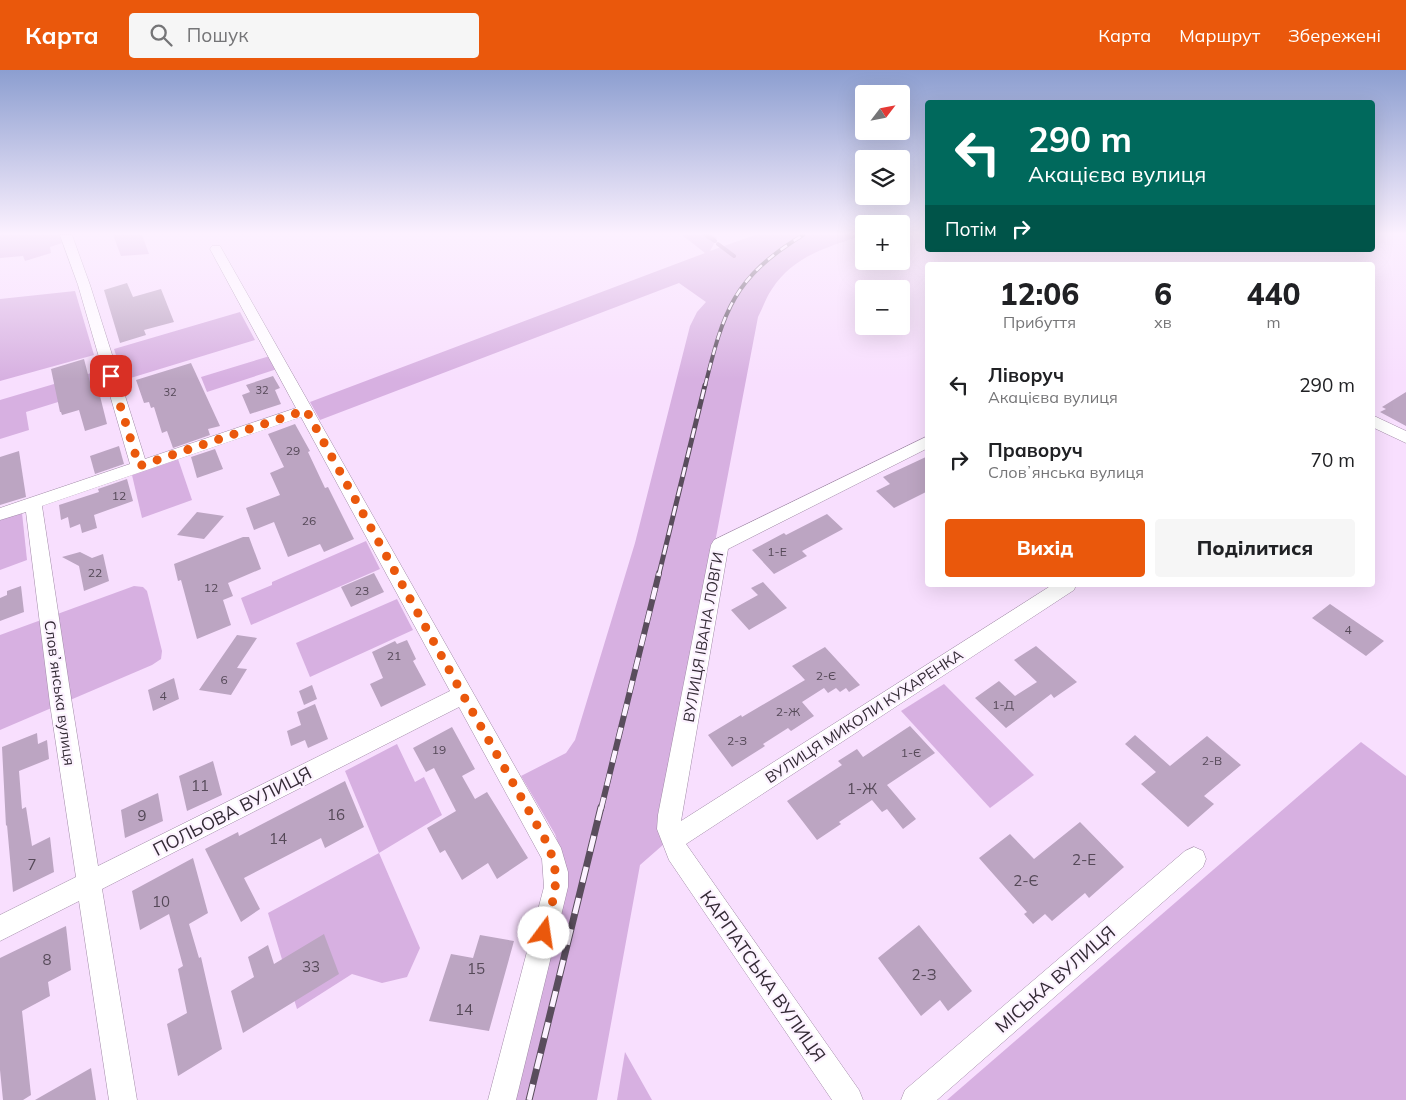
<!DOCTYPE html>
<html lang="uk">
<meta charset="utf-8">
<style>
:root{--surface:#fff;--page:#f6f6f6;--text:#202124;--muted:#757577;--accent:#ea580c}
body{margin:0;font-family:Mulish,sans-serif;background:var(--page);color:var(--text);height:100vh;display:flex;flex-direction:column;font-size:19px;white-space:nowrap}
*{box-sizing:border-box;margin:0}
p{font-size:16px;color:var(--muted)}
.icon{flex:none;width:28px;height:28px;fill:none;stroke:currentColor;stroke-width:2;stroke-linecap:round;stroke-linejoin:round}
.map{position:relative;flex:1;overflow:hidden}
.details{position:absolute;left:925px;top:192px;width:450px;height:325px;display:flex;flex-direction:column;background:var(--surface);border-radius:5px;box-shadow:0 5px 20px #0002}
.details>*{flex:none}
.banner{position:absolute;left:925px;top:30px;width:450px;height:152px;border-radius:5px;box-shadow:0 5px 20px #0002;background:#00695c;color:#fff;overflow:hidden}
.needle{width:32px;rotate:58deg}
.tools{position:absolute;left:855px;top:15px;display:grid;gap:10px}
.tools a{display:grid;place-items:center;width:55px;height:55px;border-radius:5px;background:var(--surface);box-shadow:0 5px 20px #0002;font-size:25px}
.pin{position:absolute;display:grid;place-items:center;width:42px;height:42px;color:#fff;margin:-21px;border-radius:10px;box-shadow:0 2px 8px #0006}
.me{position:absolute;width:55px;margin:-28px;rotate:14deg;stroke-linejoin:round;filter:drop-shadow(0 0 4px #0008)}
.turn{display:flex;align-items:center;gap:18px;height:105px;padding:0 20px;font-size:22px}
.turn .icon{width:65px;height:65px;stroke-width:2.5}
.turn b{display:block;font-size:35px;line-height:42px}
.then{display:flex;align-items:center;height:48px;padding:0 20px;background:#0003;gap:10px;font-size:19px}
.eta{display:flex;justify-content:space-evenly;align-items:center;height:85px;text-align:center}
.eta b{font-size:30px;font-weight:800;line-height:35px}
.action{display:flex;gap:10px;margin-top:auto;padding:10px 20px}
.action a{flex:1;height:58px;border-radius:5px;background:var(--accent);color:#fff;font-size:20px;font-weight:800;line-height:58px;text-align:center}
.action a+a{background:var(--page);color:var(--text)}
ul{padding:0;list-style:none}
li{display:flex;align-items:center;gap:15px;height:75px;padding:0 20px}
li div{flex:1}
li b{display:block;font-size:19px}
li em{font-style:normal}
header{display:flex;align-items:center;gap:30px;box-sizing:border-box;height:70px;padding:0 25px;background:var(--accent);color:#fff}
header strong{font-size:24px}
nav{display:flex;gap:28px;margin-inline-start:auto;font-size:18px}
.search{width:350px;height:45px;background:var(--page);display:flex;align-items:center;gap:12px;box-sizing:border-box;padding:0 18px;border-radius:5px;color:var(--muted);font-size:19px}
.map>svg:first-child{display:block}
</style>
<header>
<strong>Карта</strong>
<div class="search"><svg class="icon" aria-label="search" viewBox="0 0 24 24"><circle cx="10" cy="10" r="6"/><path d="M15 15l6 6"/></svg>Пошук</div>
<nav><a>Карта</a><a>Маршрут</a><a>Збережені</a></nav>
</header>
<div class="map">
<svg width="1406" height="1030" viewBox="0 0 1406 1030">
<rect width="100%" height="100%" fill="#f8dffe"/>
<g fill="#d7b0e1">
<polygon points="0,165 59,165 62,173 50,177 51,183 25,191 23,186 0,188"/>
<polygon points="113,165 142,165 149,184 121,186"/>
<path d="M682,165H713L717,168L710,181L755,165H863C828,177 793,186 772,219C766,227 763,238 758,247L663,745L664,774L640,795L597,1030H509L565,794L555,764L521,706L566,683L575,670L635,473L690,256L697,242L706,232L679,213L320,350L310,332L705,183Z"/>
<polygon points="75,221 94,285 0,311 0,229"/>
<polygon points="240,242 255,270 124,310 114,279"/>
<polygon points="270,286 277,299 207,322 201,307"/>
<polygon points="98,301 103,318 26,342 29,360 0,369 0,330"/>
<polygon points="178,389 192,430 142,448 132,405"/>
<polygon points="22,443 27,490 0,500 0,450"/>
<polygon points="366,471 380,499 251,555 241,528 272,515 272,512"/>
<polygon points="134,516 143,517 147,521 162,581 161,589 152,595 0,660 0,565"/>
<polygon points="397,529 413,560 310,607 296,573"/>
<polygon points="944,614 1034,705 990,738 901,641"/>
<polygon points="1361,672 1406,706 1406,1030 947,1030"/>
<polygon points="397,674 415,712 424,707 442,745 379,783 420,878 407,907 382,913 352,904 297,939 268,843 379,783 345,701"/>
<polygon points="625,982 652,1030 617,1030"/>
</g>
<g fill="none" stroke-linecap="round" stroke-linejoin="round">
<g stroke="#a37cac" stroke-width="4">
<polyline points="706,165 715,171"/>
<polyline points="718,174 734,186"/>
</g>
</g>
<g fill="#bca5c2">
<polygon points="127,213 133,227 161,219 174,252 144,260 146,265 120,273 104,220"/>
<polygon points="84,289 93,324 99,322 107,354 85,361 79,340 62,345 61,342 60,342 51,299"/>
<polygon points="191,293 220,356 208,359 210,365 173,378 167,361 162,363 154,337 151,338 149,332 144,333 136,310"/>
<polygon points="273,306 280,318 275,320 281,334 250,344 242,325 250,322 246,315"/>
<polygon points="1406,322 1406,356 1380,342 1386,339 1382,337"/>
<polygon points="295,354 310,381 308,382 325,418 328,417 354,469 324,482 320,474 288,487 274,452 254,460 246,438 280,425 270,403 284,397 268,364"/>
<polygon points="119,376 124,394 95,404 90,386"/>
<polygon points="215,379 223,399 197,408 191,387"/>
<polygon points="19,381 26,427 0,435 0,387"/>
<polygon points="928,386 928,421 894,438 876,421 890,414 883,407"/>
<polygon points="127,409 133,431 94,445 97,458 82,463 80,454 70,458 68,447 61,450 59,435 99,422 98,419"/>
<polygon points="197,442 224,446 204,469 177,465"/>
<polygon points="827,444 843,459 802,481 807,486 774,504 752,480 784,463 786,465"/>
<polygon points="243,467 249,467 261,499 228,513 233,526 223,530 231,555 197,569 181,510 178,511 174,494"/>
<polygon points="80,482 92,488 103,484 109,511 84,521 79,496 62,487"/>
<polygon points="374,503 384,522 351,537 341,517"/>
<polygon points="763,512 787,538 749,560 731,540 758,525 751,518"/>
<polygon points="21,516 24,542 0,551 0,528 7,525 7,521"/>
<polygon points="1330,534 1384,571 1366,586 1312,548"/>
<polygon points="237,565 257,568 237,598 247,599 231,625 199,620"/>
<polygon points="407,570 416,589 413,591 426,615 381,637 370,614 383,608 372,582 395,571 397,574"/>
<polygon points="1036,576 1077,612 1054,628 1051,624 1006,658 975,628 999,611 1015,626 1037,612 1014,590"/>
<polygon points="825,577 860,615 849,622 846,618 840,622 836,618 828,623 824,618 802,632 814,646 791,661 788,658 763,674 765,676 732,697 708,665 741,645 742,647 805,610 792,596"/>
<polygon points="174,608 179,629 153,641 148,620"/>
<polygon points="312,615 317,629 304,635 299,621"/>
<polygon points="315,634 328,669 308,678 305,670 291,676 287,661 301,655 297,642"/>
<polygon points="910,656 935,683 887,715 916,749 903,759 887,739 882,742 872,730 839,752 841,754 817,770 787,731 842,695 838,691 857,679 863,687"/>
<polygon points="452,657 475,699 462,706 475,729 487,722 528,788 497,809 488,793 462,810 445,780 440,783 427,758 456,741 434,698 426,702 413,678"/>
<polygon points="37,663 38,674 47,670 49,689 19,701 22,739 26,737 32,776 50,767 54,802 13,822 7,755 6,756 2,677"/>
<polygon points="1135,665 1170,696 1207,666 1241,695 1204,726 1214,734 1188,757 1141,714 1156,702 1125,674"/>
<polygon points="213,691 222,725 187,741 179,706"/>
<polygon points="345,711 364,757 325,778 321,768 244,808 260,839 241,852 205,779 238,762 239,766"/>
<polygon points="158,723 163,751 125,768 121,740"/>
<polygon points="1080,752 1124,797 1089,828 1085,823 1052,851 1045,844 1033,854 1024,844 1027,842 979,788 1010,764 1034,789"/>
<polygon points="193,788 208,843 189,854 199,888 201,887 222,979 178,1006 167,954 187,943 178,899 183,896 169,844 140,860 132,821"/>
<polygon points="919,855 972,921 948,941 940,930 921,946 878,888"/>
<polygon points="66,856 71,900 48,912 50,926 22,941 31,1025 23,1030 3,1030 0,1000 0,888"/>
<polygon points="324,864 339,904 243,963 231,921 254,907 248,887 268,875 274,894"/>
<polygon points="480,865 514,871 489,961 429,951 451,884 473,888"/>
<polygon points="91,998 96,1030 35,1030"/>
</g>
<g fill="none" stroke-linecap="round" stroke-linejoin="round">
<defs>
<g id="minor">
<path d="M60,165H72L90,215L145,389L296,338L210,179L212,176H220L561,778L568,802V817L516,1030H488L544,817L542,789L459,637L102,819L137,1030H109L79,831L0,871V845L76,807L50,634L26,442L0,450V438L130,394L78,215ZM301,347L450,621L98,796L72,634L42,436Z"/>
<polygon points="1372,345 1406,361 1406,373 1372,357"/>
<polygon points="928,366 928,378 728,479 682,745 681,751 1052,515 1076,515 1074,520 686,774 859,1020 863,1030 832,1030 669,790 657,759 658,745 711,475 714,470"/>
<polygon points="1194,777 1203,781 1206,789 1203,797 937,1030 901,1030 905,1020 1185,781"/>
</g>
</defs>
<use href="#minor" stroke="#a18ba7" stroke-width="1"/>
<use href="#minor" fill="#fff" fill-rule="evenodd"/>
<defs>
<path id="rail-far3" d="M705,316C724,240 733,208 803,165"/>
<polyline id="rail-far2" points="659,504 705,315"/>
<polyline id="rail-far1" points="601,739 659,503"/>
<polyline id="rail" points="529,1030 601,737"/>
</defs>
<use href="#rail-far3" stroke="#594d5c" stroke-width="4"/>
<use href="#rail-far2" stroke="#594d5c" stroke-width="5"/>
<use href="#rail-far1" stroke="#594d5c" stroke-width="6"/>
<use href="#rail" stroke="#594d5c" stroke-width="7"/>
<use href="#rail-far3" stroke="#fcf2ff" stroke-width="2.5" stroke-dasharray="8" stroke-linecap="butt"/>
<use href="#rail-far2" stroke="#fcf2ff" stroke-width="3" stroke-dasharray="10" stroke-linecap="butt"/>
<use href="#rail-far1" stroke="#fcf2ff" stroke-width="4.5" stroke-dasharray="12" stroke-linecap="butt"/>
<use href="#rail" stroke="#fcf2ff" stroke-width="5" stroke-dasharray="16" stroke-linecap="butt"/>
</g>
<linearGradient id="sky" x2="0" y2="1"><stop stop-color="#8c9ed0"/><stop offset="0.53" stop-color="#fcf1ff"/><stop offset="1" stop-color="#fcf1ff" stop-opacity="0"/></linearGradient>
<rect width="1406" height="309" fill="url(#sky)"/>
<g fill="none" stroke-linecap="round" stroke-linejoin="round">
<path stroke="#ea580c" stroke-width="9" stroke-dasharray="0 16.2" d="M111,306L139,396L306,340L463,625L546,771C563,808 554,826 544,863"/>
</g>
<g text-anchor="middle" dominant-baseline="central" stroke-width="4.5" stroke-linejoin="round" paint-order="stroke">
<g font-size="11" fill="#554958">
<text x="262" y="320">32</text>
<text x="170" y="322">32</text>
</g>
<g font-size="12" fill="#554958">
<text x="293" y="380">29</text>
<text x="119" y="425">12</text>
<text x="309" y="450">26</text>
<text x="777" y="481">1-Е</text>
<text x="95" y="502">22</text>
<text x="211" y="517">12</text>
<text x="362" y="520">23</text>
<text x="1348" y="559">4</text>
<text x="394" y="585">21</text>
<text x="826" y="605">2-Є</text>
<text x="224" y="609">6</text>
<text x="163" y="625">4</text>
<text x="1003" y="634">1-Д</text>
<text x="788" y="641">2-Ж</text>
<text x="737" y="670">2-З</text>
<text x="439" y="679">19</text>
<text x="911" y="682">1-Є</text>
<text x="1212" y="690">2-В</text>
</g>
<g font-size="15" fill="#332a35" stroke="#fcf2ff">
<text transform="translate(703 567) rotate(-80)">ВУЛИЦЯ ІВАНА ЛОВГИ</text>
<text transform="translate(60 623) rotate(82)">Словʼянська вулиця</text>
<text transform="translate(864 646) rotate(-33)">ВУЛИЦЯ МИКОЛИ КУХАРЕНКА</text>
</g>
<g font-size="15" fill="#554958">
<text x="200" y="715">11</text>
<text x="862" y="718">1-Ж</text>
<text x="336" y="744">16</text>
<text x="142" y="745">9</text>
<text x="278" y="768">14</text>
<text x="1084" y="789">2-Е</text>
<text x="32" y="794">7</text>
<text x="1026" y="810">2-Є</text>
<text x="161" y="831">10</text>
<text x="47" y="889">8</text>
<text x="311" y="896">33</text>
<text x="476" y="898">15</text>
<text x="924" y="904">2-З</text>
<text x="464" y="939">14</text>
</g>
<g font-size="18" fill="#332a35" stroke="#fcf2ff">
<text transform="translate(232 741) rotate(-27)">ПОЛЬОВА ВУЛИЦЯ</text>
<text transform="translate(763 906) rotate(55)">КАРПАТСЬКА ВУЛИЦЯ</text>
<text transform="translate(1055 909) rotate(-41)">МІСЬКА ВУЛИЦЯ</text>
</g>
</g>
</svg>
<div class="tools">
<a><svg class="needle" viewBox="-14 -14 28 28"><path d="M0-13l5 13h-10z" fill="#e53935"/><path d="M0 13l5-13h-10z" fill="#757577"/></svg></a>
<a><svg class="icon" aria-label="layers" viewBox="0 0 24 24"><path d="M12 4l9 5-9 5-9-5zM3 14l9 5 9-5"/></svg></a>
<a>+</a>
<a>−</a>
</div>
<div class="pin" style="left:111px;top:306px;background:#d93025"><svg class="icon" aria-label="arrive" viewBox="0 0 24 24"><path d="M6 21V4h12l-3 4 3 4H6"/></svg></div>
<svg class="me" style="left:544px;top:863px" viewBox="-20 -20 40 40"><circle r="19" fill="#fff"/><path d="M0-13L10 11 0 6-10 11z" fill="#ea580c"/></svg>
<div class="banner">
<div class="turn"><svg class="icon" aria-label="left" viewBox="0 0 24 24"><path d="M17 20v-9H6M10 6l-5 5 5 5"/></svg><div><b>290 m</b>Акацієва вулиця</div></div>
<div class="then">Потім<svg class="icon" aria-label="right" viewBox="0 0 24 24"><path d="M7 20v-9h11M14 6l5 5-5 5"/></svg></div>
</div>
<section class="details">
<div class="eta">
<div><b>12:06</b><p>Прибуття</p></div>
<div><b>6</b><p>хв</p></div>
<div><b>440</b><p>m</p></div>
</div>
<ul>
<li><svg class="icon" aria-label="left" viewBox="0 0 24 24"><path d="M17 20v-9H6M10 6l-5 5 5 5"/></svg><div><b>Ліворуч</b><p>Акацієва вулиця</p></div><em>290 m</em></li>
<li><svg class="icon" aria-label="right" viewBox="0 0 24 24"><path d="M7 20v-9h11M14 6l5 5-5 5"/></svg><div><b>Праворуч</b><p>Словʼянська вулиця</p></div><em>70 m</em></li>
</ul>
<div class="action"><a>Вихід</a><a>Поділитися</a></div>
</section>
</div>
